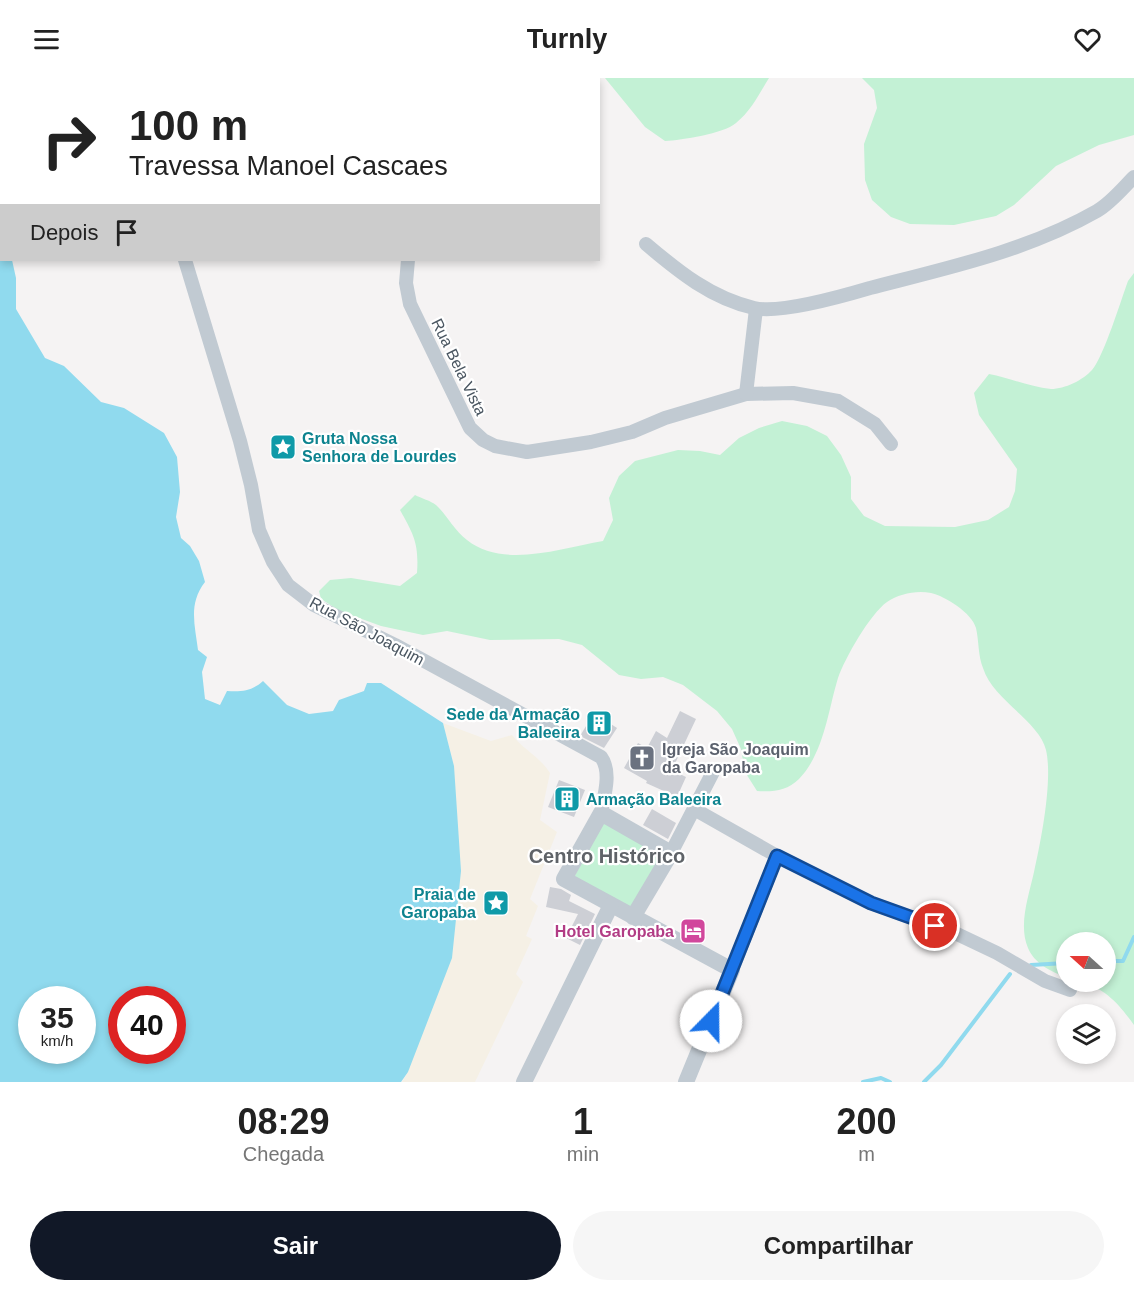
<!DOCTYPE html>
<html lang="pt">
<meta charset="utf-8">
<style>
:root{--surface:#fff;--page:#f6f6f6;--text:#222;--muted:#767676;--accent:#111827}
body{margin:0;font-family:Arial,sans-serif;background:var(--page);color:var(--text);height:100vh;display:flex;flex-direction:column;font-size:22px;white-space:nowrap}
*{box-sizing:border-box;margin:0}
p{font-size:20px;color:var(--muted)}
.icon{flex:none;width:33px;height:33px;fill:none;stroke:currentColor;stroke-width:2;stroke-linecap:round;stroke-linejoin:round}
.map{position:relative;height:1004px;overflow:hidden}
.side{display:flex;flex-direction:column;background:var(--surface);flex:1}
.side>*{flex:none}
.top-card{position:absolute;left:0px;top:0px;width:600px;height:183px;box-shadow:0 3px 9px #0003;background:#fff;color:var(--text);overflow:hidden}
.needle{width:39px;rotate:291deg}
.fabs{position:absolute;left:1056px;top:854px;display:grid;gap:12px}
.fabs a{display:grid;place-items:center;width:60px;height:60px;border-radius:50%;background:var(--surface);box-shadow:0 3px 9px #0003;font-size:30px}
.speed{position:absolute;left:18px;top:908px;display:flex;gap:12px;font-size:30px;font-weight:700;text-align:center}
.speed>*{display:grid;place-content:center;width:78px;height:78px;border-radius:50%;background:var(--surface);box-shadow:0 3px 9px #0003;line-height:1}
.speed small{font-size:15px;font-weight:400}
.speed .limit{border:9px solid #d22;background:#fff;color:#111}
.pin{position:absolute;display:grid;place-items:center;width:51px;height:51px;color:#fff;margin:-26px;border:3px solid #fff;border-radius:50%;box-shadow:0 2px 6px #0007}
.me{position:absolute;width:66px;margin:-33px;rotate:22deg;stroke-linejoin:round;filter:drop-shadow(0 0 4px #0008)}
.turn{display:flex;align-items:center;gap:21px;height:126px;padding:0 30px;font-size:27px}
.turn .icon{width:78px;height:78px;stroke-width:2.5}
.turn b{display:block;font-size:42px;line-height:51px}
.then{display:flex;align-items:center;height:57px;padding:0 30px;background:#0003;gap:12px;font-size:22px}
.eta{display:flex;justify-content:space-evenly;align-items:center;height:102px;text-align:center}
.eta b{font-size:36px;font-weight:700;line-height:42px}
.action{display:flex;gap:12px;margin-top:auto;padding:12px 30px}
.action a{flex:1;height:69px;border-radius:36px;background:var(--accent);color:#fff;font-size:24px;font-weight:700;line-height:69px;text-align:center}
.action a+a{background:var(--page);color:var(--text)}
header{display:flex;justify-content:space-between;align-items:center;height:78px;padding:0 30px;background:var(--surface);font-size:27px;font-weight:700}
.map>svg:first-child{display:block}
</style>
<header><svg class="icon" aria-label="menu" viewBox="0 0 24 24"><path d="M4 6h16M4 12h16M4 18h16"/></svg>Turnly<svg class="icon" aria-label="heart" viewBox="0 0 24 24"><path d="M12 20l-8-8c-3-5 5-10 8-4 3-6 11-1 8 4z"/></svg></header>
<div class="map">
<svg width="1134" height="1004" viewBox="0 0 1134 1004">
<rect width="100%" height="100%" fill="#f5f3f3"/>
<g fill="#c3f1d5">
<path d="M605,0H769C759,16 751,33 736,45C723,56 682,62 665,63L645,49Z"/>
<polygon points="862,0 1134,0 1134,57 1099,67 1056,88 1014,127 996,138 954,147 910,146 891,139 872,122 865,102 864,66 877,30 874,12"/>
<path d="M1134,195V947C1118,925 1107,912 1080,903H1106V864H1066V899C1051,894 1034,885 1028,870C1018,847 1029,817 1034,794C1041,763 1053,702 1046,672C1039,643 993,622 983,590C978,578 979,563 976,550C972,535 945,518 931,515C916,512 899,516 887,524C870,536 845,580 838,600C828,633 824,675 799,701C787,713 773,714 757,713L745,694L741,671L732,651L717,633L683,607L663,599L641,601L619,597L582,567L559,561L490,562L447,553L423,557L381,548L340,533L321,521L319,513L330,502L351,500L400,508L417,495C419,466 414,457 400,432L415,417C421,420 431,423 436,427C447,437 453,451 467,462C503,491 562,470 603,463L613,442L609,420L619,398L635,383L678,372L700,373L720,377L739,360L759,350L782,343L807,348L827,358L841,377L851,399V421L864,438L885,448L955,449L988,442L1009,429L1015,413L1017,391L979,337L974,315L989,296C1010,300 1030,309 1051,311C1065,311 1083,302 1092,292C1104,278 1121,222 1128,203Z"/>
<polygon points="604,743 663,777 630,834 573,801"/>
</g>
<path fill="#f5f0e5" d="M443,645L491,663L512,657C524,672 540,679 550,695L540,742L557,754L530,821L538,828L526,858L532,861L516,896L523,904L475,1004H402L408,994L454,688Z"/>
<path fill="#90daee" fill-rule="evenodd" d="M0,126L2,182H12L16,200V231L45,280L64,288L101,324L124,330L164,355L177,379L180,414L176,439L181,460L190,468L199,483L205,504C188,526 195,547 198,572L207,579L202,594L205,621L220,627L227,613C242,614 252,613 263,603L287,627L309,636L333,633L339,622L364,613L367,605H381L443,645L454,688L461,793L452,880L408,994L401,1004H0ZM32,921H82V972H32ZM122,921H172V972H122Z"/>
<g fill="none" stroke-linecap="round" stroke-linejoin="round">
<g stroke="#90daee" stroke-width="4">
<polyline points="1106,883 1123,883 1134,859"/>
<polyline points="1031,887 1066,885"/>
<polyline points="863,1004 881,1000 890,1004"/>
<polyline points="924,1004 941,987 1010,896"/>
</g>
</g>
<g fill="#cdcfd5">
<polygon points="680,633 696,641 672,692 686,699 677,719 646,705 647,703 624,690 638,665 647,670 656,653 667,660"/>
<polygon points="594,635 617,650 604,670 580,658"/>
<polygon points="559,702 585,712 574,739 548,729"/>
<polygon points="652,731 676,745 668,761 643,747"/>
<polygon points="550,809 561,811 571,817 569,823 595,836 580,867 566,860 578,836 546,829"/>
</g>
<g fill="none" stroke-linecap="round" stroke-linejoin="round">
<g stroke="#c1cad2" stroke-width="14">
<polyline points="118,0 118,2"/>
<polyline points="227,0 227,2"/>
<polyline points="353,2 357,0"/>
<path d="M646,166C679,194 711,220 754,230C780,236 843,218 870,210C947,190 1027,173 1097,133C1111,125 1123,110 1134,99"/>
<path d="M185,182L240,363L251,407L259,452L273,484L288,507L314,527L395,567L601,679C612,694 604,718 601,735"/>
<polyline points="408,182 406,205 410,226 470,350 483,362 495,368 527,374 591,364 632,354 665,340 746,316 793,315 838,323 875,346 891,366"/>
<polyline points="746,316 756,231"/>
<polyline points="694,731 777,778 871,825 957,856 997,875 1045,903 1070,912"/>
<polyline points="671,775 713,694"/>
<polyline points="732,892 777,778"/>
</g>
<g stroke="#c1cad2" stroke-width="16">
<polyline points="633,839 671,775 601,735 564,801 732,892 686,1004"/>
<polyline points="524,1004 611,827"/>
</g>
</g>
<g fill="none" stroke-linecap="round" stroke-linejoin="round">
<defs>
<polyline id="route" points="711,943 777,778 871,825 935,848"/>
</defs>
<use href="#route" stroke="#114b97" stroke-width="15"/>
<use href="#route" stroke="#1a73e8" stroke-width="10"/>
</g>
<defs>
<symbol id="sight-square" viewBox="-11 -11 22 22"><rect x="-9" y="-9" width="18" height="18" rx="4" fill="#0f9aa8" stroke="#fff"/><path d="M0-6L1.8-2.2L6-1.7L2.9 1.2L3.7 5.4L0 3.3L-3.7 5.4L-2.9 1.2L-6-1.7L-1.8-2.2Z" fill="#fff"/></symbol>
<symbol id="building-square" viewBox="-11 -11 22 22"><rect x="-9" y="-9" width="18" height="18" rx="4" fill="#0f9aa8" stroke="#fff"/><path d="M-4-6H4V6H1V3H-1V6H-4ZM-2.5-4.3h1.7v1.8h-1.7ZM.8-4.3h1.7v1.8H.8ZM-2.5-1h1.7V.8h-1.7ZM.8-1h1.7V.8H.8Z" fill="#fff"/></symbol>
<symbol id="church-square" viewBox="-11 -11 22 22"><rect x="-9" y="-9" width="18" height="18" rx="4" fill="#6b7280" stroke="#fff"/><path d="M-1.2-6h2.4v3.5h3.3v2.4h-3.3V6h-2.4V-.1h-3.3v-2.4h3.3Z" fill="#fff"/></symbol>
<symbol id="hotel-square" viewBox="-11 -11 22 22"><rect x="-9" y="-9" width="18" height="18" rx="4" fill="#d1479c" stroke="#fff"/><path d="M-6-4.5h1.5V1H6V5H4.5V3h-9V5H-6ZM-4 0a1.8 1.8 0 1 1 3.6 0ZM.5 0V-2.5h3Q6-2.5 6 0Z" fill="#fff"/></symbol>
</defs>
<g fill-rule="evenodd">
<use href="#sight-square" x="268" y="354" width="30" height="30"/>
<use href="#building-square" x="584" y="630" width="30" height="30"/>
<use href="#church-square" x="627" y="665" width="30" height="30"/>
<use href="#building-square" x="552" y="706" width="30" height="30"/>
<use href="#sight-square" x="481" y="810" width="30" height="30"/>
<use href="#hotel-square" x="678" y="838" width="30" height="30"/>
</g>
<g text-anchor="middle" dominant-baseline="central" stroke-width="4.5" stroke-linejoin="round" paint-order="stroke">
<g font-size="16" fill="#4a5661" stroke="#fff">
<text transform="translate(459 289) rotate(64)">Rua Bela Vista</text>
<text transform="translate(367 553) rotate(28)">Rua São Joaquim</text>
</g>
<g font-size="16" font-weight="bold" fill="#0d838f" stroke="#fff" text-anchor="start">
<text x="302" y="360">Gruta Nossa<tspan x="302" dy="18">Senhora de Lourdes</tspan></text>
<text x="580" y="636" text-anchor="end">Sede da Armação<tspan x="580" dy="18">Baleeira</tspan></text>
<text x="586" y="721">Armação Baleeira</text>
<text x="476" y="816" text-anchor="end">Praia de<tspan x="476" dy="18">Garopaba</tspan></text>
</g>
<g font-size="16" font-weight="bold" fill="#5b616d" stroke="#fff" text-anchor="start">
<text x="662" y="671">Igreja São Joaquim<tspan x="662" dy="18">da Garopaba</tspan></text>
</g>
<g font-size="16" font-weight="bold" fill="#b23c85" stroke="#fff" text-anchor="end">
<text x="674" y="853">Hotel Garopaba</text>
</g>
<g font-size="20" font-weight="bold" fill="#5f6368" stroke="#fff">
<text x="607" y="778">Centro Histórico</text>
</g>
</g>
</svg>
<div class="fabs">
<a><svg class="needle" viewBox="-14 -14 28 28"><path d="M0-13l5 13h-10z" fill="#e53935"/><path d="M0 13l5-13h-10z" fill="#767676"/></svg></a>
<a><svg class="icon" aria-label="layers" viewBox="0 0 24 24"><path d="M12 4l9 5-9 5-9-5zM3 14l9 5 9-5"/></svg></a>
</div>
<div class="speed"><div>35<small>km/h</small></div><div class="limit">40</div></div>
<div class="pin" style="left:935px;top:848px;background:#d93025"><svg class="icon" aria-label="arrive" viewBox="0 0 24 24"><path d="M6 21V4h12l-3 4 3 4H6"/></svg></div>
<svg class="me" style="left:711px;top:943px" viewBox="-20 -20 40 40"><circle r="19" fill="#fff"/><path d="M0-13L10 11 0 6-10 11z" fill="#1a73e8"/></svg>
<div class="top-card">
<div class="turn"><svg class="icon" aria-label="right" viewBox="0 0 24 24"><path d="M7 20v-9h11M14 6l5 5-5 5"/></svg><div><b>100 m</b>Travessa Manoel Cascaes</div></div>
<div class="then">Depois<svg class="icon" aria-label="arrive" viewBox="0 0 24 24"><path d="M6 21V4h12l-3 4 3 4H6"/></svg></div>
</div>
</div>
<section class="side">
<div class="eta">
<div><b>08:29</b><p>Chegada</p></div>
<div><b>1</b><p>min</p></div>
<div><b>200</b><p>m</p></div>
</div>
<div class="action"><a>Sair</a><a>Compartilhar</a></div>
</section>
